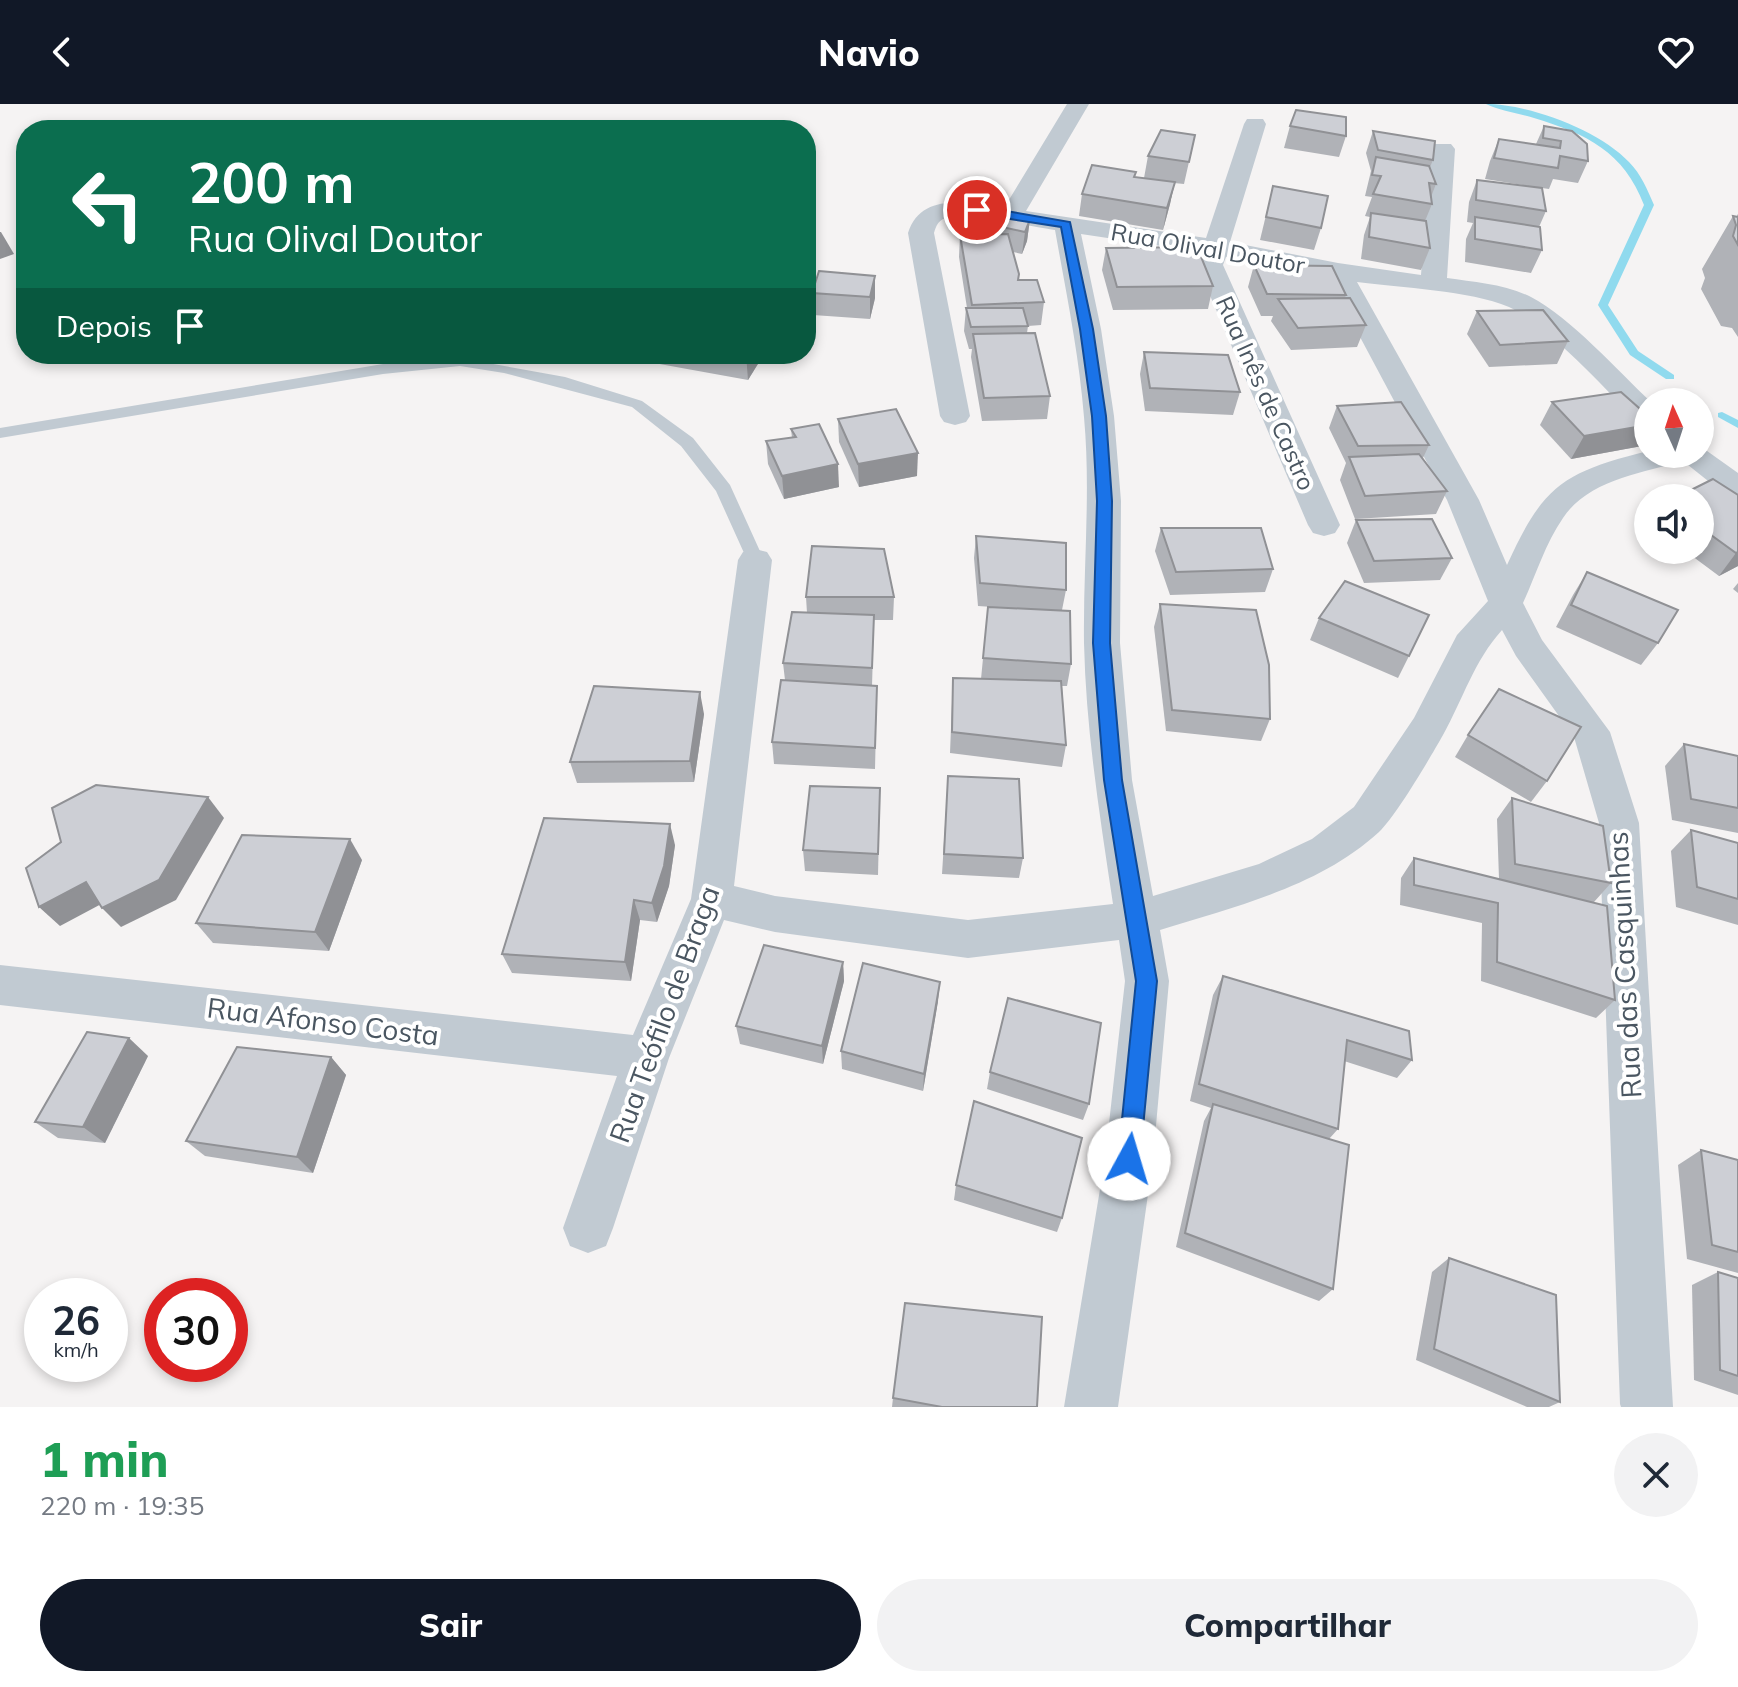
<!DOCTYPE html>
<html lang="pt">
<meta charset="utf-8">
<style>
:root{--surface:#fff;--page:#f2f2f3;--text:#1f2937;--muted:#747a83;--accent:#111827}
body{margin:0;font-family:Mulish,sans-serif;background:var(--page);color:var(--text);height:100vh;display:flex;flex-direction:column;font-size:30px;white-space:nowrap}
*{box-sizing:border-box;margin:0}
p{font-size:26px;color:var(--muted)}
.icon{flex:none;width:44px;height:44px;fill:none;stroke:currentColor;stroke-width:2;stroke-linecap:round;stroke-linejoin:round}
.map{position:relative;height:1303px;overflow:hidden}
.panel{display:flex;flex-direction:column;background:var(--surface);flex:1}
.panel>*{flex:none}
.guide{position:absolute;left:16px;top:16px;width:800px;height:244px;border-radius:32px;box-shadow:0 4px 12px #0003;background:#0b6e4f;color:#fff;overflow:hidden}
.needle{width:52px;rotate:357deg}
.tools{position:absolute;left:1634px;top:284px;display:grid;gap:16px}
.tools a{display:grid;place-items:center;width:80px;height:80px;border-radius:50%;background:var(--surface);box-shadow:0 4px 12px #0003;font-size:40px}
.speed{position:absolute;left:24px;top:1174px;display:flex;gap:16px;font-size:40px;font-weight:700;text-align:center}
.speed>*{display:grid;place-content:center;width:104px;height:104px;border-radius:50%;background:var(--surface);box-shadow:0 4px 12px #0003;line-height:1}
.speed small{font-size:20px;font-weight:400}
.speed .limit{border:12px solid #d22;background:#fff;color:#111}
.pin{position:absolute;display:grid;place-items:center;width:68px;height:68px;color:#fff;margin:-34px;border:4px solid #fff;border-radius:50%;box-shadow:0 2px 8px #0007}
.me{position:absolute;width:88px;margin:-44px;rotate:6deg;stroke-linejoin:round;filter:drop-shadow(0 0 6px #0008)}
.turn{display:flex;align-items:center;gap:28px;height:168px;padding:0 40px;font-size:36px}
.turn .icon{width:104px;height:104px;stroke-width:2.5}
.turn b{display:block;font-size:56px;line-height:68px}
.then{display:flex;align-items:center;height:76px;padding:0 40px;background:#0003;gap:16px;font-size:30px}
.round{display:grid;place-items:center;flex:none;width:84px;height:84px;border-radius:42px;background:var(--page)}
.overview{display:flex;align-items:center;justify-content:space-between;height:136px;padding:0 40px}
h1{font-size:48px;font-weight:800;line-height:60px;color:#1e9e55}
.cta{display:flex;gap:16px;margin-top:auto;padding:16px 40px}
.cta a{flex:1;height:92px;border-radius:48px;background:var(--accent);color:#fff;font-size:32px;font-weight:800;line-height:92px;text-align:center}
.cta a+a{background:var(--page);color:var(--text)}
header{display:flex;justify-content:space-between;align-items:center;height:104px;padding:0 40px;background:var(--accent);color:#fff;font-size:36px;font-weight:800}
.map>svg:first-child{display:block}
</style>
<header><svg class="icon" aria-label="back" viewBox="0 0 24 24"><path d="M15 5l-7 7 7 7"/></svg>Navio<svg class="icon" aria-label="heart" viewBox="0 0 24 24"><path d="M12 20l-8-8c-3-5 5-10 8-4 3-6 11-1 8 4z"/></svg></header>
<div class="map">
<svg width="1738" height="1303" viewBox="0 0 1738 1303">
<rect width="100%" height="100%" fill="#f5f3f3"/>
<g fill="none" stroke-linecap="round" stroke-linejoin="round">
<g fill="#90daee" fill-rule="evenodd">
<path d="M1486,0C1529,0 1599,26 1629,58C1641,70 1647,85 1654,101L1608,201L1638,247L1674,271V275H1666L1630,251L1598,201L1644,101C1624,48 1587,30 1534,14C1519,9 1500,7 1486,0Z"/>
<polygon points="1722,308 1738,316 1738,324 1718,313 1718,309"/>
</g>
<polygon fill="#c1cad2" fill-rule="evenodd" points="460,254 565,273 642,297 693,334 730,381 764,456 761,460 749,460 716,387 681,342 632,303 504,269 460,262 383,270 0,334 0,324 383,260"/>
<path fill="#c1cad2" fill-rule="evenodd" d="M1067,0H1089L1026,107L1206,134L1244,20L1247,15H1263L1266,20L1230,138L1338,159L1421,171L1431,45L1435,40H1451L1455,45L1447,174C1474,178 1505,180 1531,193C1571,214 1617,266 1651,298H1648V320L1638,317C1606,287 1546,219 1509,203C1469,186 1401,184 1357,178L1479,396L1507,461C1543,381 1564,368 1648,347V350H1700V342L1738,369V395L1727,392L1683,357C1642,369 1588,376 1563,414C1545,440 1536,471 1523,499L1542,536L1610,628L1639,719L1673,1303H1621L1620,1300L1599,719L1574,633L1516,552L1502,526C1474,557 1463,595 1443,631C1430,654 1396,712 1379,728C1319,783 1236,802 1160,826L1169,877L1153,1055L1118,1303H1064L1105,1055L1125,877L1119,836L968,854L775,828L724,816L669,954L613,1124L606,1142L588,1149L570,1142L563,1124L617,972L0,901V861L633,931L691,795L738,456L743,448L755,445L767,448L772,456L734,782L775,792L968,816L1113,800C1100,713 1086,627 1084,539C1083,463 1091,389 1084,313C1079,250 1066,188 1055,126C1031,123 964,107 945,114C938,117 936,122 934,129L970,312L966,318L955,321L944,318L940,312L908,129C921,87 970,99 1004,104ZM1081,130L1201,148L1197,161L1308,421L1313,429L1324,432L1335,429L1340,421L1223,161L1226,153L1328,173L1447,396L1488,497L1457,531L1414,614L1354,703L1312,735L1259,760L1153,792L1132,676L1120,539L1121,397L1114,312L1101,225Z"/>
</g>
<g fill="#b0b2b7">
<polygon points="1290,22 1346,32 1339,53 1284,44"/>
<polygon points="1544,22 1588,57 1578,79 1553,75 1549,85 1542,84 1546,107 1539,123 1542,146 1531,169 1465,158 1466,135 1473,119 1467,118 1469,98 1477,76 1541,84 1485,75 1490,57 1499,35 1536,40"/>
<polygon points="1373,27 1433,56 1430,63 1436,80 1431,93 1432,100 1425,117 1430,144 1421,166 1361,155 1364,131 1370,113 1365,112 1372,93 1365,92 1371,67 1366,49"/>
<polygon points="1195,31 1184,80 1174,79 1170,100 1163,126 1079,112 1082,90 1136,68 1135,73 1144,74 1148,52"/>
<polygon points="1273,82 1321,124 1314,146 1260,136"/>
<polygon points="1738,110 1738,233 1732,224 1721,222 1701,185 1705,174 1702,165 1733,112 1736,113"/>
<polygon points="1030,115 1027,137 1022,150 1013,148 1019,176 1044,198 1041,221 1028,222 1027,229 1050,292 1047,315 982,317 971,253 972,245 969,245 964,227 966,204 967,204 959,153 960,131 983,131 984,119"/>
<polygon points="1106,144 1213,182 1208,205 1113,206 1102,166"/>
<polygon points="1254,161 1346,191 1345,194 1366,221 1357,243 1291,246 1271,217 1273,212 1261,212 1248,183"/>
<polygon points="875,172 875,194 870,215 813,211 812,189"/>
<polygon points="1477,207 1568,237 1557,260 1489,263 1467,230"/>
<polygon points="1144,248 1240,288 1233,311 1145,307 1140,270"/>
<polygon points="642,250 764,250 748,276 643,257"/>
<polygon points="1552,298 1642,342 1571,355 1540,321"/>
<polygon points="1337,302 1429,341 1423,354 1447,387 1436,410 1355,415 1340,376 1346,359 1329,324"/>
<polygon points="838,315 917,372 859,383 839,338"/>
<polygon points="791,325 839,383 784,395 768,360 766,337 792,334"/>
<polygon points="1738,391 1738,462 1719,472 1684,446 1700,446 1700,394"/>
<polygon points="1356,416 1452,454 1440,476 1364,479 1347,439"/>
<polygon points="1161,424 1273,465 1265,488 1170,491 1155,447"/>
<polygon points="976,432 1066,486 1062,506 1071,560 1067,582 1062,582 1066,641 1062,663 950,649 953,574 981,575 988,503 993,503 978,502 974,454"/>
<polygon points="1587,468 1658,539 1641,561 1556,523 1573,491"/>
<polygon points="1738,479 1738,489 1733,485"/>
<polygon points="806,493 894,493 893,516 874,516 872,582 877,582 875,665 774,660 772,638 785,576 783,559 807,509"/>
<polygon points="1160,500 1270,615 1261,637 1166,627 1154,523"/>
<polygon points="1319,514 1409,552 1398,574 1310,536"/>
<polygon points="704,610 694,678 577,679 570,658"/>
<polygon points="1468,631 1547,677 1531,698 1455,653"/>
<polygon points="1684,640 1738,652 1738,729 1672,716 1665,662"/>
<polygon points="948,672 1023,754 1019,774 942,770"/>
<polygon points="880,684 878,771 805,767 803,746"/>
<polygon points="1512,694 1611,779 1594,798 1615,896 1596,914 1481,877 1482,819 1400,801 1401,774 1414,754 1499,775 1497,715"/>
<polygon points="1691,726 1738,739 1738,821 1676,803 1671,747"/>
<polygon points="675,741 669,782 657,818 640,816 631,877 512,869 502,850"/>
<polygon points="362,756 329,847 213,839 196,819"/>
<polygon points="843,858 844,877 823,960 740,940 736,922"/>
<polygon points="1223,872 1412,956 1397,974 1344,957 1338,1025 1329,1035 1333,1185 1319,1197 1176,1143 1204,1017 1211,1004 1190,997 1213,891"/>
<polygon points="938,897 923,987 842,965 841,947"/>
<polygon points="148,952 105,1039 58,1034 35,1018"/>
<polygon points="331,953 346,971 313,1069 205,1052 186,1037"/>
<polygon points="990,968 1089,1000 1083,1016 987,985"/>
<polygon points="1701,1046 1738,1056 1738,1169 1687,1155 1678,1061"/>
<polygon points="956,1081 1062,1114 1057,1128 954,1096"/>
<polygon points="1449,1154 1560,1298 1549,1303 1527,1303 1416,1256 1432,1168"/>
<polygon points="1718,1168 1738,1174 1738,1291 1694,1276 1692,1181"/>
<polygon points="893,1294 1037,1303 892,1303"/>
</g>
<g fill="#909195">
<polygon points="1175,78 1170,100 1163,126 1167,104"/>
<polygon points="1030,115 1027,137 1022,150 1025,128"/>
<polygon points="0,128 1,128 14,150 0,155"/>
<polygon points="875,172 875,194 870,215 870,193"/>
<polygon points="746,250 764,250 748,276"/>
<polygon points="1648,321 1648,333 1642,342 1571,355 1584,332"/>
<polygon points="918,349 917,372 859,383 858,360"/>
<polygon points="838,360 839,383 784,395 782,372"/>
<polygon points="1738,448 1738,462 1719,472 1736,449"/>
<polygon points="700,588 704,610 694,678 690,657"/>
<polygon points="208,693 224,714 176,796 121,823 102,804"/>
<polygon points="670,720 675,741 669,782 657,818 652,799"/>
<polygon points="350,735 362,756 329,847 315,828"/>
<polygon points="86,778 105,798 60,822 39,803"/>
<polygon points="634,796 640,816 631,877 625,858"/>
<polygon points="843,858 844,877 823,960 822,942"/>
<polygon points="940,878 938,897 923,987 924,970"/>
<polygon points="129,934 148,952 105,1039 83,1023"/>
<polygon points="331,953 346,971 313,1069 297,1053"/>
</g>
<g fill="#cdcfd5" stroke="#909195" stroke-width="2">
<polygon points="1296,6 1346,13 1346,32 1290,22"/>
<polygon points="1544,22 1572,27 1587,40 1588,57 1560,52 1558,64 1494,54 1499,35 1560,44 1561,37 1543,34"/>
<polygon points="1161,26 1195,31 1189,58 1148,52"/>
<polygon points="1373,27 1435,37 1433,56 1378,46"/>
<polygon points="1376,53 1429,62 1436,80 1429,79 1432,100 1373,90 1381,72 1372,71"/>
<polygon points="1092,61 1136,68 1134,73 1175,78 1167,104 1082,90"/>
<polygon points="1477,76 1542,84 1546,107 1476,96"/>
<polygon points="1273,82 1328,92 1321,124 1266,113"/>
<polygon points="991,108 1030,115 1025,128 984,119"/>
<polygon points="1371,109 1426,117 1430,144 1369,133"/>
<polygon points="1733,112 1738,113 1738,141 1733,132 1736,121"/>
<polygon points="1475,113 1540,123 1542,146 1475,135"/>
<polygon points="1008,130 1019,170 1018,176 1037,176 1044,198 972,201 960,131"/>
<polygon points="1197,143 1213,182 1117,183 1106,144"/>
<polygon points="1254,161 1332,162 1346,191 1267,190"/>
<polygon points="819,167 875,172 870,193 812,189"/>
<polygon points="1350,194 1366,221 1298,224 1278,195"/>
<polygon points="966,204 1023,204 1028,222 971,223"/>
<polygon points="1543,206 1568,237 1500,241 1477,207"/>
<polygon points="1035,229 1050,292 984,294 973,230"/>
<polygon points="1144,248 1228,251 1240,288 1150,284"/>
<polygon points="1621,288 1648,312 1648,321 1584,332 1552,298"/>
<polygon points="1401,298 1429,341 1358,342 1337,302"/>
<polygon points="896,305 918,349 858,360 838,315"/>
<polygon points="819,320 838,360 782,372 766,337 796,333 791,325"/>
<polygon points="1419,350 1447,387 1365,392 1349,353"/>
<polygon points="1713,375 1738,391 1738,448 1736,449 1700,423 1700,394 1675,394"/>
<polygon points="1432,415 1452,454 1374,457 1356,416"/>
<polygon points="1161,424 1261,424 1273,465 1176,468"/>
<polygon points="976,432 1066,439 1066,486 980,479"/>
<polygon points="812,442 884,445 894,493 806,493"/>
<polygon points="1587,468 1678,506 1658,539 1571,501"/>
<polygon points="1345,477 1429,511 1409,552 1319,514"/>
<polygon points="1160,500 1256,506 1269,561 1270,615 1172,606"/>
<polygon points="988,503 1070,507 1071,560 983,554"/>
<polygon points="792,508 874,511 872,564 783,559"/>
<polygon points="953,574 1061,577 1066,641 952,628"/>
<polygon points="781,576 877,582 875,644 772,638"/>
<polygon points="594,582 700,588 690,657 570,658"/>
<polygon points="1499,585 1581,623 1547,677 1468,631"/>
<polygon points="1684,640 1738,652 1738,704 1691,695"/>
<polygon points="948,672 1019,675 1023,754 944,750"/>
<polygon points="96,681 208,693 159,776 102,804 86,778 39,803 26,764 61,738 52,704"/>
<polygon points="810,682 880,684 878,750 803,746"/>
<polygon points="1512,694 1603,722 1611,779 1515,760"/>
<polygon points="544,714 670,720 664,762 652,799 634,796 625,858 502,850"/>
<polygon points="1691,726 1738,739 1738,795 1697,783"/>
<polygon points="242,731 350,735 315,828 196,819"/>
<polygon points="1414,754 1607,802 1615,896 1497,858 1498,799 1414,781"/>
<polygon points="764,841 843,858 822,942 736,922"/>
<polygon points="863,859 940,878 924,970 841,947"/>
<polygon points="1223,872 1409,927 1412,956 1347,936 1338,1025 1199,980"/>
<polygon points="1008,894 1101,919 1089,1000 990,968"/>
<polygon points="87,928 129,934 83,1023 35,1018"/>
<polygon points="237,943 331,953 297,1053 186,1037"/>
<polygon points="974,997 1082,1034 1062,1114 956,1081"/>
<polygon points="1213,1000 1349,1041 1333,1185 1185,1129"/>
<polygon points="1701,1046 1738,1056 1738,1148 1712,1141"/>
<polygon points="1449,1154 1556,1191 1560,1298 1434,1245"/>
<polygon points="1718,1168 1738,1174 1738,1272 1720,1266"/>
<polygon points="905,1199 1042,1213 1037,1303 942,1303 893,1294"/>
</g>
<polygon fill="#1a73e8" stroke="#114b97" stroke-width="2" points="977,102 1070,118 1093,225 1106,312 1112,397 1110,539 1122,676 1157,877 1140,1055 1137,1063 1129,1067 1121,1063 1118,1055 1136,877 1104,676 1093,539 1097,397 1092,312 1080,225 1061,123 972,109 971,106"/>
<g text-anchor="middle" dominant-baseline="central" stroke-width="8" stroke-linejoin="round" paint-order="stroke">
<g font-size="24" fill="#4a5661" stroke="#fff">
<text transform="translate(1208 144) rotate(10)">Rua Olival Doutor</text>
<text transform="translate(1266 289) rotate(66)">Rua Inês de Castro</text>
</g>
<g font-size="28" fill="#4a5661" stroke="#fff">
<text transform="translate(1624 861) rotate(-93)">Rua das Casquinhas</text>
<text transform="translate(664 910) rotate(-70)">Rua Teófilo de Braga</text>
<text transform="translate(323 917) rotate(7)">Rua Afonso Costa</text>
</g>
</g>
</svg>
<div class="tools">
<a><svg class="needle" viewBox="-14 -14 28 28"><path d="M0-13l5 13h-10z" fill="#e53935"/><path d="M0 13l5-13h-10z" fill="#747a83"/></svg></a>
<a><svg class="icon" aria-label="sound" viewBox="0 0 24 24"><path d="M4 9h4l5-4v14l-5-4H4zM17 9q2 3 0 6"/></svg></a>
</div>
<div class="speed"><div>26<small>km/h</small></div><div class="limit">30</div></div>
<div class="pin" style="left:977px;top:106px;background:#d93025"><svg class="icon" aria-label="arrive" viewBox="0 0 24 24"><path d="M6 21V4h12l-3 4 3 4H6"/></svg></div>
<svg class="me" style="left:1129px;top:1055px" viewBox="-20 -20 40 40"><circle r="19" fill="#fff"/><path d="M0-13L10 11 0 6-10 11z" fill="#1a73e8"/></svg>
<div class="guide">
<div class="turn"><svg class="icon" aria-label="left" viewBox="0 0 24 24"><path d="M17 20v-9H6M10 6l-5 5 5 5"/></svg><div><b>200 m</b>Rua Olival Doutor</div></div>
<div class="then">Depois<svg class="icon" aria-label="arrive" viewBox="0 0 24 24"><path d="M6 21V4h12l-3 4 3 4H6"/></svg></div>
</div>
</div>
<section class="panel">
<div class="overview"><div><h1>1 min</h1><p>220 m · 19:35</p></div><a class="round"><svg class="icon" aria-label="close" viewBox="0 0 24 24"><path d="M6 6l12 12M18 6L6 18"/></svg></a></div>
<div class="cta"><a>Sair</a><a>Compartilhar</a></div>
</section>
